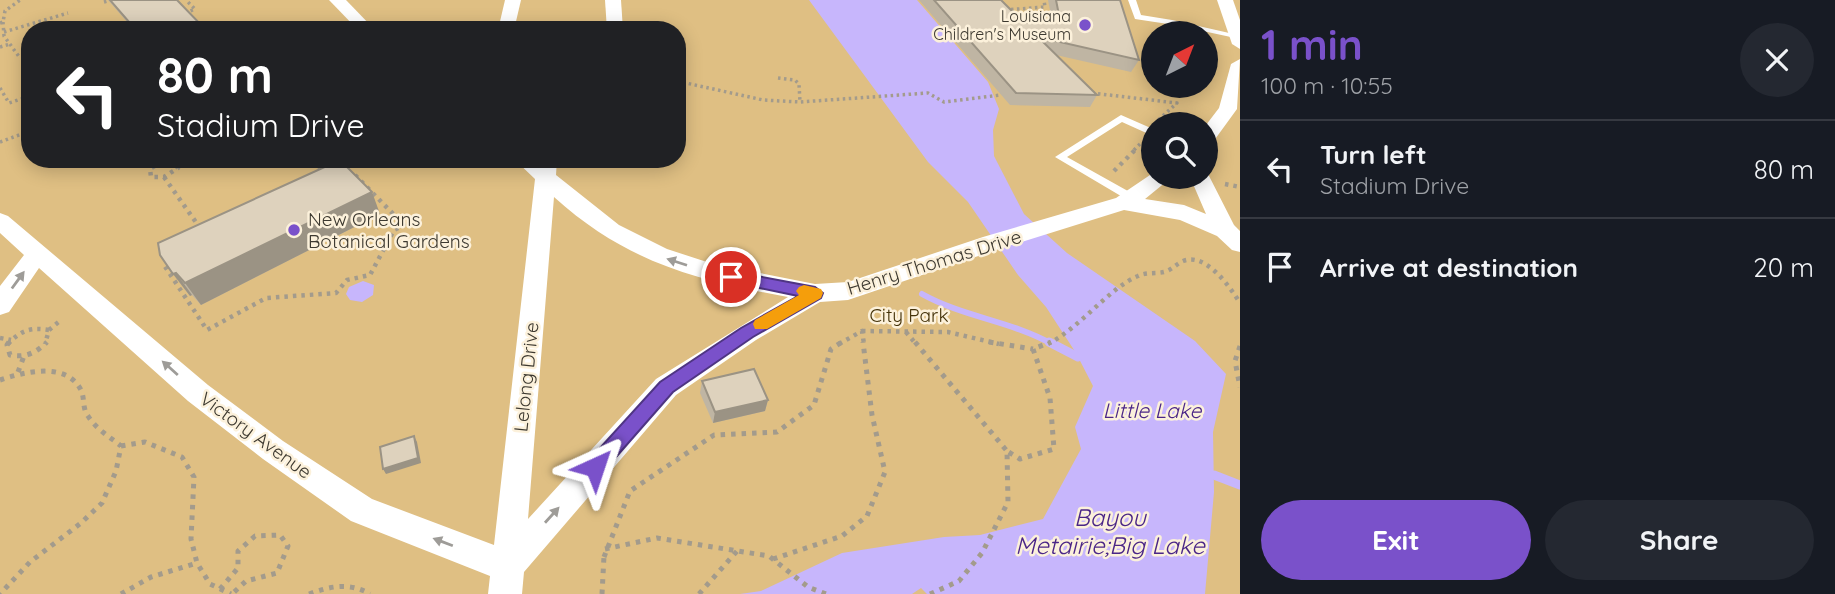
<!DOCTYPE html>
<meta charset="utf-8">
<style>
:root{--surface:#171b24;--page:#242831;--text:#f1f3f6;--muted:#9ea1a6;--line:#363941;--accent:#7a51ca}
body{margin:0;font-family:Quicksand,sans-serif;background:var(--page);color:var(--text);height:100vh;display:flex;flex-direction:column;font-size:26px;white-space:nowrap}
*{box-sizing:border-box;margin:0}
p{font-size:23px;color:var(--muted)}
.icon{flex:none;width:38px;height:38px;fill:none;stroke:currentColor;stroke-width:2;stroke-linecap:round;stroke-linejoin:round}
.map{position:relative;flex:1;overflow:hidden}
.drawer{display:flex;flex-direction:column;background:var(--surface);width:595px}
.drawer>*{flex:none}
.hud{position:absolute;left:21px;top:21px;width:665px;height:147px;border-radius:28px;box-shadow:0 4px 18px #0003;background:#202124;color:#fff;overflow:hidden}
.needle{width:46px;rotate:42deg}
.tools{position:absolute;left:1141px;top:21px;display:grid;gap:14px}
.tools a{display:grid;place-items:center;width:77px;height:77px;border-radius:50%;background:var(--surface);box-shadow:0 4px 18px #0003;font-size:35px}
.pin{position:absolute;display:grid;place-items:center;width:60px;height:60px;color:#fff;margin:-30px;border:4px solid #fff;border-radius:50%;box-shadow:0 2px 7px #0007}
.me{position:absolute;width:77px;margin:-38px;rotate:42deg;stroke-linejoin:round;filter:drop-shadow(0 0 5px #0008)}
.turn{display:flex;align-items:center;gap:24px;height:147px;padding:0 21px;font-size:32px}
.turn .icon{width:91px;height:91px;stroke-width:2.5}
.turn b{display:block;font-size:49px;line-height:60px}
.round{display:grid;place-items:center;flex:none;width:74px;height:74px;border-radius:37px;background:var(--page)}
.headline{display:flex;align-items:center;justify-content:space-between;height:119px;padding:0 21px}
h1{font-size:42px;font-weight:700;line-height:52px;color:var(--accent)}
.primary-button{display:flex;gap:14px;margin-top:auto;padding:14px 21px}
.primary-button a{flex:1;height:80px;border-radius:42px;background:var(--accent);color:#fff;font-size:28px;font-weight:700;line-height:80px;text-align:center}
.primary-button a+a{background:var(--page);color:var(--text)}
ul{padding:0;list-style:none}
li{display:flex;align-items:center;gap:21px;height:98px;padding:0 21px;border-top:2px solid var(--line)}
li div{flex:1}
li b{display:block;font-size:26px}
li em{font-style:normal}
main{display:flex;flex:1;min-height:0}
.map>svg:first-child{display:block}
</style>
<main>
<div class="map">
<svg width="1240" height="594" viewBox="0 0 1240 594">
<rect width="100%" height="100%" fill="#fcf1db"/>
<path fill="#dfbf83" fill-rule="evenodd" d="M0,0H1240V594H0ZM30,30H677V159H30ZM1153,33H1206V86H1153ZM1153,124H1206V177H1153Z"/>
<g fill="#c7b6fc">
<polygon points="809,0 917,0 988,82 999,109 993,130 994,156 1024,214 1067,253 1195,341 1226,374 1213,432 1214,492 1205,594 927,594 921,588 912,594 740,594 761,591 842,553 944,537 980,535 1043,519 1081,449 1075,427 1093,386 1076,353 1046,307 1018,275 968,202 928,162"/>
<polygon points="363,281 374,285 373,295 362,302 350,300 346,294 349,287"/>
</g>
<g fill="none" stroke-linecap="round" stroke-linejoin="round">
<path stroke="#c7b6fc" stroke-width="6" d="M922,294C963,317 1011,321 1052,344"/>
<g stroke="#c7b6fc" stroke-width="9">
<polyline points="1049,342 1078,357"/>
<polyline points="1214,475 1240,485"/>
</g>
<g stroke="#a39b8c" stroke-width="3.5" stroke-dasharray="2.5 3.5" stroke-linecap="butt">
<polyline points="104,2 111,0"/>
<polyline points="1005,10 1045,7 1044,0"/>
<polyline points="185,13 195,9 186,0"/>
<polyline points="3,22 4,36 20,58"/>
<polyline points="0,23 3,22 5,11 20,0"/>
<polyline points="4,32 68,13"/>
<polyline points="0,47 10,44"/>
<polyline points="778,78 795,80 799,84 800,102"/>
<polyline points="677,81 763,100 800,102 928,93 944,102 1001,95"/>
<polyline points="0,88 9,103 30,96"/>
<polyline points="1092,93 1177,103 1156,122"/>
<polyline points="0,142 30,131"/>
<polyline points="1134,150 1142,142"/>
</g>
<g stroke="#a39b8c" stroke-width="4.5" stroke-dasharray="3.5 5" stroke-linecap="butt">
<polyline points="312,159 323,171"/>
<polygon points="161,162 173,162 178,168 164,177 151,177 150,169"/>
<polyline points="1114,171 1136,149"/>
<polygon points="355,175 404,225 394,230 370,275 347,280 336,293 266,298 207,330 164,265"/>
<polyline points="164,177 200,228"/>
<polyline points="1225,184 1240,187"/>
<polyline points="49,330 61,320"/>
<polyline points="862,331 948,332 999,344"/>
<polyline points="906,332 916,344"/>
<polyline points="0,338 11,340"/>
<path d="M8,344C21,330 31,327 49,330L45,344"/>
<polyline points="839,344 862,331 864,344"/>
<path d="M1048,344C1081,327 1109,288 1138,276C1146,272 1156,274 1164,272C1172,270 1176,264 1183,261C1206,252 1230,287 1240,303"/>
</g>
<g stroke="#a39b8c" stroke-width="5" stroke-dasharray="4.5 6" stroke-linecap="butt">
<path d="M9,342L7,345L10,355C25,358 36,353 47,342"/>
<polyline points="915,342 1007,451"/>
<polyline points="989,342 1033,349"/>
<polyline points="1240,346 1235,361 1240,387"/>
<polyline points="18,372 24,356"/>
<path d="M0,380C24,372 66,361 81,390C85,399 82,408 88,416C96,429 110,437 121,446L116,471L102,503L81,523L30,562L0,594"/>
<polyline points="121,446 145,442 182,457 194,477 191,539 197,563 210,584 231,594"/>
<polyline points="605,549 657,538 769,556 808,587 826,594"/>
<polyline points="604,557 630,491 714,435 777,432 814,405 831,349 842,342"/>
<polyline points="773,559 842,536 867,516 885,472 872,415 863,342"/>
<polyline points="220,589 238,568 238,551 255,536 280,535 288,546 277,573 246,581 232,594"/>
<polyline points="121,594 151,577 197,563"/>
<path d="M309,594C331,586 349,582 370,594"/>
<polyline points="602,594 604,556"/>
<polyline points="699,594 738,550"/>
<polyline points="930,594 959,581 982,553 1008,502 1007,451 1020,459 1054,449 1050,398 1033,349 1051,342"/>
</g>
<g fill="#fff" fill-rule="evenodd">
<polygon points="1128,0 1136,0 1141,15 1172,20 1238,35 1240,35 1240,39 1175,25 1174,33 1166,33 1168,24 1135,19"/>
<polygon points="1121,115 1153,129 1153,136 1122,122 1067,157 1135,195 1136,198 1135,201 1131,202 1055,157"/>
</g>
<g fill="#fff" fill-rule="evenodd">
<polygon points="329,0 346,0 375,30 358,30"/>
<polygon points="505,0 521,0 514,30 498,30"/>
<polygon points="605,0 621,0 623,30 607,30"/>
<polygon points="1217,0 1233,0 1240,20 1240,49 1232,44"/>
<polygon points="1240,59 1237,109 1213,142 1206,144 1206,125 1219,108 1231,64"/>
<path d="M514,159H557L556,175L619,225L667,249L710,263L815,284L848,282L983,237L1116,198L1153,173V177H1172L1145,199L1184,205L1206,214L1190,177H1206L1207,172L1234,225L1240,231V252L1232,250L1217,236L1180,220L1124,210L999,249L848,300L820,302L756,340L676,395L524,572L522,594H488L490,576L351,521L263,459L188,401L39,268L9,312L0,315V286L24,255L0,233V213L8,216L208,385L283,441L372,499L494,545L535,179ZM554,197C626,262 695,280 788,297L656,379L528,519Z"/>
</g>
</g>
<g fill="#bfb5a3">
<polygon points="108,0 177,0 206,30 134,30"/>
<polygon points="919,0 1001,0 1024,23 1052,21 1048,0 1120,0 1139,60 1131,72 1056,55 1097,95 1090,107 1010,105"/>
<polygon points="380,214 201,305 192,295 190,296 173,274"/>
<polygon points="702,381 768,400 765,411 713,423 700,393"/>
</g>
<g fill="#9b9384">
<polygon points="372,192 380,214 201,305 185,283"/>
<polygon points="176,273 192,295 190,296 173,274"/>
<polygon points="768,400 765,411 713,423 715,412"/>
<polygon points="414,436 417,442 421,463 386,474 383,469"/>
</g>
<g fill="#ded2bd" stroke="#9b9384" stroke-width="2">
<polygon points="110,0 177,0 206,30 136,30"/>
<polygon points="934,0 1001,0 1024,23 1060,20 1056,0 1120,0 1139,60 1038,37 1097,95 1016,93"/>
<polygon points="340,160 372,192 185,283 176,273 173,274 160,255 158,243"/>
<polygon points="754,369 768,400 715,412 702,381"/>
<polygon points="414,436 418,458 383,469 380,447"/>
</g>
<defs><path id="oneway-solid" d="M-6-.8H1V-3.2L6.5 0L1 3.2V.8H-6Z" transform="scale(1.75)"/></defs>
<g fill="#9e9c98">
<use href="#oneway-solid" transform="translate(677 262) rotate(-162)"/>
<use href="#oneway-solid" transform="translate(18 280) rotate(-54)"/>
<use href="#oneway-solid" transform="translate(170 368) rotate(-138)"/>
<use href="#oneway-solid" transform="translate(552 515) rotate(-48)"/>
<use href="#oneway-solid" transform="translate(443 542) rotate(-159)"/>
</g>
<polygon fill="#7a51ca" stroke="#4f3583" stroke-width="2" points="731,271 815,287 823,293 821,298 753,337 673,392 602,473 595,475 589,473 586,467 589,460 660,382 741,328 798,296 725,281 723,277"/>
<polygon fill="#f59e0b" points="804,285 821,289 823,293 821,298 767,329 755,329 753,324 755,320 799,295 796,291 799,287"/>
<g fill="#7a51ca" stroke="#fcf1db" stroke-width="2.5">
<circle cx="1085" cy="25" r="7"/>
<circle cx="294" cy="230" r="7"/>
</g>
<g text-anchor="middle" dominant-baseline="central" stroke-width="5" stroke-linejoin="round" paint-order="stroke">
<g font-size="16" fill="#3d3930" stroke="#fcf1db" text-anchor="end">
<text x="1071" y="16">Louisiana<tspan x="1071" dy="18">Children's Museum</tspan></text>
</g>
<g font-size="19" fill="#3d3930" stroke="#fcf1db" text-anchor="start">
<text x="308" y="219">New Orleans<tspan x="308" dy="22">Botanical Gardens</tspan></text>
</g>
<g font-size="19" fill="#3d3930" stroke="#fcf1db">
<text transform="translate(934 262) rotate(-17)">Henry Thomas Drive</text>
<text transform="translate(526 377) rotate(-84)">Lelong Drive</text>
<text transform="translate(256 435) rotate(36)">Victory Avenue</text>
</g>
<g font-size="19" fill="#443209" stroke="#fcf1db">
<text x="909" y="315">City Park</text>
</g>
<g font-size="21" font-style="italic" fill="#4a2587" stroke="#fcf1db">
<text x="1152" y="410">Little Lake</text>
</g>
<g font-size="24" font-style="italic" fill="#4a2587" stroke="#fcf1db">
<text x="1110" y="517">Bayou<tspan x="1110" dy="28">Metairie;Big Lake</tspan></text>
</g>
</g>
</svg>
<div class="tools">
<a><svg class="needle" viewBox="-14 -14 28 28"><path d="M0-13l5 13h-10z" fill="#e53935"/><path d="M0 13l5-13h-10z" fill="#9ea1a6"/></svg></a>
<a><svg class="icon" aria-label="search" viewBox="0 0 24 24"><circle cx="10" cy="10" r="6"/><path d="M15 15l6 6"/></svg></a>
</div>
<div class="pin" style="left:731px;top:277px;background:#d93025"><svg class="icon" aria-label="arrive" viewBox="0 0 24 24"><path d="M6 21V4h12l-3 4 3 4H6"/></svg></div>
<svg class="me" style="left:595px;top:467px" viewBox="-20 -20 40 40"><path d="M0-17L14 15 0 8-14 15z" fill="#7a51ca" stroke="#fff" stroke-width="4"/></svg>
<div class="hud">
<div class="turn"><svg class="icon" aria-label="left" viewBox="0 0 24 24"><path d="M17 20v-9H6M10 6l-5 5 5 5"/></svg><div><b>80 m</b>Stadium Drive</div></div>
</div>
</div>
<section class="drawer">
<div class="headline"><div><h1>1 min</h1><p>100 m · 10:55</p></div><a class="round"><svg class="icon" aria-label="close" viewBox="0 0 24 24"><path d="M6 6l12 12M18 6L6 18"/></svg></a></div>
<ul>
<li><svg class="icon" aria-label="left" viewBox="0 0 24 24"><path d="M17 20v-9H6M10 6l-5 5 5 5"/></svg><div><b>Turn left</b><p>Stadium Drive</p></div><em>80 m</em></li>
<li><svg class="icon" aria-label="arrive" viewBox="0 0 24 24"><path d="M6 21V4h12l-3 4 3 4H6"/></svg><div><b>Arrive at destination</b></div><em>20 m</em></li>
</ul>
<div class="primary-button"><a>Exit</a><a>Share</a></div>
</section>
</main>
